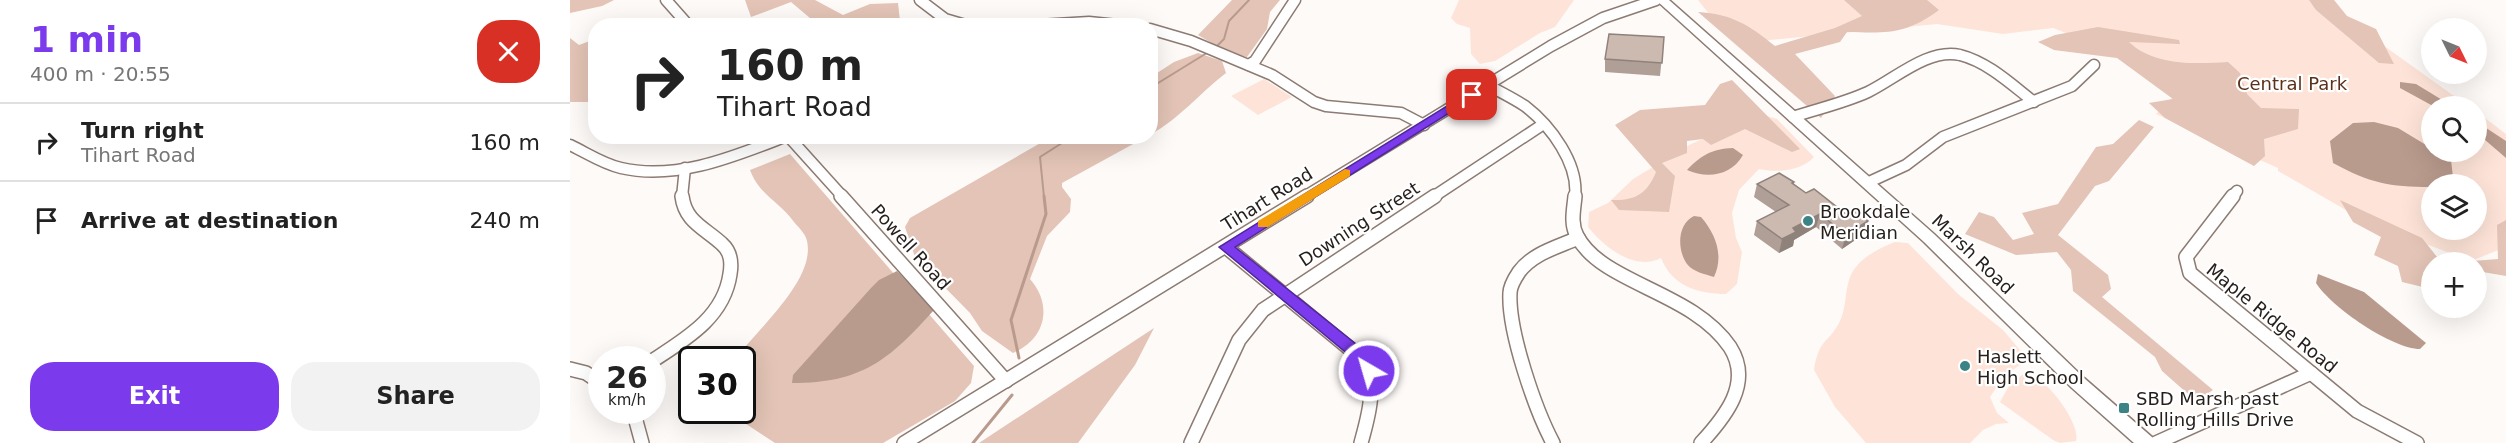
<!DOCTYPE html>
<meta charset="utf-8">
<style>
:root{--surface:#fff;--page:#f2f2f2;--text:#222;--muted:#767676;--line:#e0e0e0;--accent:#7c3aed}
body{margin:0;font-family:"DejaVu Sans",sans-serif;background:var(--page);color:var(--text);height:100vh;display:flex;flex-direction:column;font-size:22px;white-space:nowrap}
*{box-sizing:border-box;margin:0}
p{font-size:20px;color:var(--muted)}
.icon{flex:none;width:33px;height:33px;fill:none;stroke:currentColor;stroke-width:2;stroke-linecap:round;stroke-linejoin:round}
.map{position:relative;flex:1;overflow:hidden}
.side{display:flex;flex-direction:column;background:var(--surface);width:570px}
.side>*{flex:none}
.banner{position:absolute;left:18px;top:18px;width:570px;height:126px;border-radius:24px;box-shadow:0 6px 24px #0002;background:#fff;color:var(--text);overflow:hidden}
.needle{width:39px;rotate:133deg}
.fabs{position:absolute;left:1851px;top:18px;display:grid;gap:12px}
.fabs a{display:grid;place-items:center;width:66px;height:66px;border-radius:50%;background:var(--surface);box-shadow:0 6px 24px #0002;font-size:30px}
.speed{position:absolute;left:18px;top:346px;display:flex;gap:12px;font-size:30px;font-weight:700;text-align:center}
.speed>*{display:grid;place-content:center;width:78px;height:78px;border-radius:50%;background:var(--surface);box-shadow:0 6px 24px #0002;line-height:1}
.speed small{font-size:15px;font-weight:400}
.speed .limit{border:3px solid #111;border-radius:9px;background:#fff;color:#111}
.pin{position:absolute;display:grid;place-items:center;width:51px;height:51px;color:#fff;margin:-26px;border-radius:12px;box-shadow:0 3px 9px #0006}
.me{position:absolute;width:66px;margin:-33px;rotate:322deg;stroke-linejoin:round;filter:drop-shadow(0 0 4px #0008)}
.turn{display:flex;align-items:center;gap:21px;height:126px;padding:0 30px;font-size:27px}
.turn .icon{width:78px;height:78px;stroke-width:2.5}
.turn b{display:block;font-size:42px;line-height:51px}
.round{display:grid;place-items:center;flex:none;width:63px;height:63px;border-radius:24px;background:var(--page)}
.summary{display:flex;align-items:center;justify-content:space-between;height:102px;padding:0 30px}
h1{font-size:36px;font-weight:700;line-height:45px;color:var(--accent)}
.primary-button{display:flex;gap:12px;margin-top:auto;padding:12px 30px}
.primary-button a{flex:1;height:69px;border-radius:24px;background:var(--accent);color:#fff;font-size:24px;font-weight:700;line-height:69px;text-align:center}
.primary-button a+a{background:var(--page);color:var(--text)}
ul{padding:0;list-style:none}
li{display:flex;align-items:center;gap:18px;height:78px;padding:0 30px;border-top:2px solid var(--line)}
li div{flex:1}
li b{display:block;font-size:22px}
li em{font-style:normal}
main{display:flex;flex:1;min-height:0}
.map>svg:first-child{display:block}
</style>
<main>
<section class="side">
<div class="summary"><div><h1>1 min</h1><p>400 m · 20:55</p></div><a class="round" style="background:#d93025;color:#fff"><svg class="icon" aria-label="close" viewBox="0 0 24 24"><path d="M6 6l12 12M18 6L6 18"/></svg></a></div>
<ul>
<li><svg class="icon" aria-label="right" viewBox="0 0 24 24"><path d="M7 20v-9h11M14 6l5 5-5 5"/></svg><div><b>Turn right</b><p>Tihart Road</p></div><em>160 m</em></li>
<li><svg class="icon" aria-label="arrive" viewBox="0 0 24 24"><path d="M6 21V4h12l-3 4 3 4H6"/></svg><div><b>Arrive at destination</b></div><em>240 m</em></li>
</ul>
<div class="primary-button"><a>Exit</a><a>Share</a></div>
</section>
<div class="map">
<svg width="1936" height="443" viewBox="0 0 1936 443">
<rect width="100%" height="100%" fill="#fefaf8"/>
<g fill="#fee4d8" fill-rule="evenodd">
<polygon points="889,0 1004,0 985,27 970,33 925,61 910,64 901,54 900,28 887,24 881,18"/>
<path d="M1128,0H1750L1898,106H1862V152H1906L1907,112L1936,134V247L1901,261L1795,221L1708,171V168L1586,114L1619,80L1483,28L1433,34L1367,24L1190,41L1148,25ZM1862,184H1906V230H1862Z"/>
<polygon points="694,79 722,97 688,115 661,96"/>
<path d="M1190,114L1207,119L1244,157C1232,171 1206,173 1189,169L1169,190L1162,213L1166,238L1172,252L1167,284L1156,294C1128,294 1102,286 1091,258C1065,272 1033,246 1018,227L1019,212L1038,203L1063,179L1121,144Z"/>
<path d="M1325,242L1338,243L1388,294L1433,330L1455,356L1450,365L1435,375L1420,397L1427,413L1439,423L1426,424L1413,430L1400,443H1296L1265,407L1244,370C1249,337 1259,344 1270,321C1276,308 1275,293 1279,280C1285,260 1307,249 1325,242Z"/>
<path d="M1455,373C1474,374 1511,423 1506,441L1490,443L1483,440L1430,402L1440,384Z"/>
</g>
<g fill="#e3c4b6">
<polygon points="0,0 44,0 32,6 0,13"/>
<polygon points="175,0 245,0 273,15 300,4 328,3 330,21 323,25 244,25 247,24 221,2 181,17"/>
<polygon points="662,0 710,0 700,12 697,29 677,57 662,55 628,35"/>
<path d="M1274,0H1357L1369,10C1335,35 1317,33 1277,32L1270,42L1225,54L1265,96L1251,118L1128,12C1162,14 1179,25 1205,46L1265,28L1292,16Z"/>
<polygon points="1739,0 1764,0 1777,16 1806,29 1824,64 1809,63 1746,10"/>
<path d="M1528,27L1609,40L1610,44L1559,42C1584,66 1625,64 1658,62L1670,73L1677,94L1691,108L1729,109L1728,129L1694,139L1695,156L1684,166L1595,118L1579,103L1603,99L1547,58L1484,50L1468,42L1485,35Z"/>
<polygon points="0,38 9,45 25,39 25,102 0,102"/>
<path d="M628,53L652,61L656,73C631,92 608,120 581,134V77L604,62Z"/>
<path d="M1162,80L1230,149L1222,152L1175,129L1141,145L1133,139L1117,141V153L1092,163L1105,176L1099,212L1049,210L1041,200C1065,201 1077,194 1086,172L1045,125L1070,110L1135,105L1150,84Z"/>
<polygon points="1569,120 1584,127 1539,181 1525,186 1488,235 1538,275 1541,289 1532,297 1643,390 1626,401 1592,371 1585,357 1503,291 1501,270 1487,252 1446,255 1395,234 1409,212 1424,217 1443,240 1464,234 1452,213 1488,204 1526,147 1543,144"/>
<path d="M481,137H576L492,183V187L501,199L500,212L477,236L460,279C483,305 476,339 443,353L412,331L400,313L345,257L335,227L340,218Z"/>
<path d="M220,154L404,366L401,383L385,401L313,443H205L170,420L166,411H172V360H165C186,330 246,280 237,241C236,234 228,227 224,222C209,201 190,196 180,170Z"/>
<polygon points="1770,200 1852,238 1871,262 1862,262 1861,289 1832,282 1828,266 1804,255 1811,237 1783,222"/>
<polygon points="1936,220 1936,276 1907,271 1906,262 1890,262 1928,259 1927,225"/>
<polygon points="584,328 565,365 508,443 409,443"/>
</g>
<g fill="#b99b8d">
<polygon points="1830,82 1846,84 1882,106 1863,106 1830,88"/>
<path d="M1804,122L1828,128L1861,148L1862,152H1867L1881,160L1883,177L1870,184H1862L1861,187C1819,187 1800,183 1763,163L1760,141L1783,123Z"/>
<polygon points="1907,122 1936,141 1936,158 1907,133"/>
<path d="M1163,148L1173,155C1161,176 1137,179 1117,170C1131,155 1142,149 1163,148Z"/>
<path d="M1124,216L1131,217C1146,234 1154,256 1144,277C1135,274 1123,272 1117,264C1107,250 1107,224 1124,216Z"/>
<path d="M327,271L364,310C319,360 292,383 222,383L223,375L301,288L309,280Z"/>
<path d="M1748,274L1794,292L1856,343L1850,349C1822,349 1761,307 1746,283Z"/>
</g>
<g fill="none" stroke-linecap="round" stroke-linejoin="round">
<g stroke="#b99b8d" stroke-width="2">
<polyline points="645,48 654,39 659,21 679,0"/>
<polyline points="580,88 640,51"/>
<polyline points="474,197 470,157 503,136"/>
</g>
<g stroke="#b99b8d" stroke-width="3">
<polyline points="449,358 441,320 476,214 474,196"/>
<polyline points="403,443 442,395"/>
</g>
<defs>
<g id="minor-far1">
<polyline points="96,0 119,26"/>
<polyline points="350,0 375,19 399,26"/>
<polyline points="453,26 519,22 557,26"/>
<polyline points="580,29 621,41 702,75 744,102 756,106 831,113 854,125"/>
<polyline points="679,65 685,61 725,0"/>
<path d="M918,85C930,92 943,98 955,106C981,126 1009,164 1005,197"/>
<path d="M1223,117C1247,109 1274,103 1298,92C1325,79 1358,48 1390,55C1418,62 1442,85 1464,102"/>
<polyline points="218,136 273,197"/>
<path d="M0,145C17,153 33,164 51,168C107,181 165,156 217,136"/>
<polyline points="1297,183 1336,165 1373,137 1502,86 1524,65"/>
<polyline points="112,197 115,168"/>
<polyline points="734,197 981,46 1033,18 1086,0"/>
<polyline points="863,197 972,125"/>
<polyline points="1662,197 1667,191"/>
</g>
<g id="minor">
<polyline points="271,196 436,381"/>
<path d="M1005,196C1004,209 1000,223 1007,236C1032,284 1122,291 1160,347C1183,383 1155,417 1131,443"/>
<polyline points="1663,196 1616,257 1620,273 1787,411 1847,443"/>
<path d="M656,247L791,358C808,387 799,413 791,443"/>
<path d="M82,361C116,339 154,317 160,274C162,262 161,252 152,244C135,228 115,222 112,196"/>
<polyline points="0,369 16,373 32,384"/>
<polyline points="60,411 66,421 72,443"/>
<polyline points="334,443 737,196"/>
<polyline points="621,443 669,340 693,310 865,196"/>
<path d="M983,443C965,409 938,331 940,293C940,286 945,278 949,272C963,253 988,247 1008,238"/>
<polyline points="1586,443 1741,373"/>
</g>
<polygon id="major" points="1086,0 1099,0 1364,234 1514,378 1583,438 1586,443 1564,443 1502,388 1354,242"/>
</defs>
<use href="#minor-far1" stroke="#8c7b72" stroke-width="13"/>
<use href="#minor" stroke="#8c7b72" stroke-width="16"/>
<use href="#major" stroke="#8c7b72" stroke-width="3"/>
<use href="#minor-far1" stroke="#fff" stroke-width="10"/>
<use href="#minor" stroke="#fff" stroke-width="13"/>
<use href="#major" fill="#fff" fill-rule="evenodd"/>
</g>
<g fill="#af9f97">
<polygon points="1094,37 1090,76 1035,72 1035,59"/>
<polygon points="1224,182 1224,184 1236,193 1294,234 1272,249 1246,227 1224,240 1223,246 1209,253 1184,235 1187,221 1206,212 1184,197 1187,184"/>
</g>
<g fill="#8f827b">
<polygon points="1250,214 1246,227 1224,240 1223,246 1209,253 1212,239 1223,228"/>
<polygon points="1298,221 1294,234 1272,249 1276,235"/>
</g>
<g fill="#ccb9b0" stroke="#8f827b" stroke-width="1.5">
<polygon points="1039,34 1094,37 1092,63 1035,59"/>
<polygon points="1209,173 1224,182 1222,183 1236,193 1244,189 1276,214 1283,210 1298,221 1276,235 1250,214 1223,228 1226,232 1212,239 1187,221 1219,205 1187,184"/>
</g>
<polygon fill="#7c3aed" stroke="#51269a" stroke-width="1.5" points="898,93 908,95 665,247 791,348 807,371 805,376 794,376 780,356 649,247"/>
<polygon fill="#f59e0b" points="775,169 780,170 780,176 698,227 688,227 688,221"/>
<g fill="#3b8384" stroke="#fff" stroke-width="2">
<circle cx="1238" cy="221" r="6"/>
<circle cx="1395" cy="366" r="6"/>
<rect x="1548" y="402" width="12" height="12" rx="3"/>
</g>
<g text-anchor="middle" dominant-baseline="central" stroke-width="4.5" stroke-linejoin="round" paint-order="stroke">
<g font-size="18" fill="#5c311b" stroke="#fff">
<text x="1722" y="83">Central Park</text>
</g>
<g font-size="18" fill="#251e1b" stroke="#fff">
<text transform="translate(697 199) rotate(-32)">Tihart Road</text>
<text transform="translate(789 224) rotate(-33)">Downing Street</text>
<text transform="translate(341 247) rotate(48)">Powell Road</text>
<text transform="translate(1403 254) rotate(44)">Marsh Road</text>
<text transform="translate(1702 318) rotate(39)">Maple Ridge Road</text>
</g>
<g font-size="18" fill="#251e1b" stroke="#fff" text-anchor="start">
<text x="1250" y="211">Brookdale<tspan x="1250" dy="21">Meridian</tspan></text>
<text x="1407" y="356">Haslett<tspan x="1407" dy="21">High School</tspan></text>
<text x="1566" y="398">SBD Marsh past<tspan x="1566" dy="21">Rolling Hills Drive</tspan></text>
</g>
</g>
</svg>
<div class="fabs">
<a><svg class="needle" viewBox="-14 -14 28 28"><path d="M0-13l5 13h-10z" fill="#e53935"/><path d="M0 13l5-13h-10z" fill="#767676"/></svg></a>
<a><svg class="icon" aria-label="search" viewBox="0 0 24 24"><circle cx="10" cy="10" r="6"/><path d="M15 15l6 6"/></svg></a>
<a><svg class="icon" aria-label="layers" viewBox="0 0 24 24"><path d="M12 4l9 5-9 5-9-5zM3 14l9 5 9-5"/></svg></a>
<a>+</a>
</div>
<div class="speed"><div>26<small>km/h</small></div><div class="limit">30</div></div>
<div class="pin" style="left:902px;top:95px;background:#d93025"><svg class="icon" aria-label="arrive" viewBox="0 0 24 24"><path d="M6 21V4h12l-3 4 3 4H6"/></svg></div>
<svg class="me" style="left:799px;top:371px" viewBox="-20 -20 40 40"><circle r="17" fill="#7c3aed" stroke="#fff" stroke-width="3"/><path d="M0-11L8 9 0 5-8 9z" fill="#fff"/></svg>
<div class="banner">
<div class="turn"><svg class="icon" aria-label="right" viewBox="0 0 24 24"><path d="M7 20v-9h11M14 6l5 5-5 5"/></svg><div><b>160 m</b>Tihart Road</div></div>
</div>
</div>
</main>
